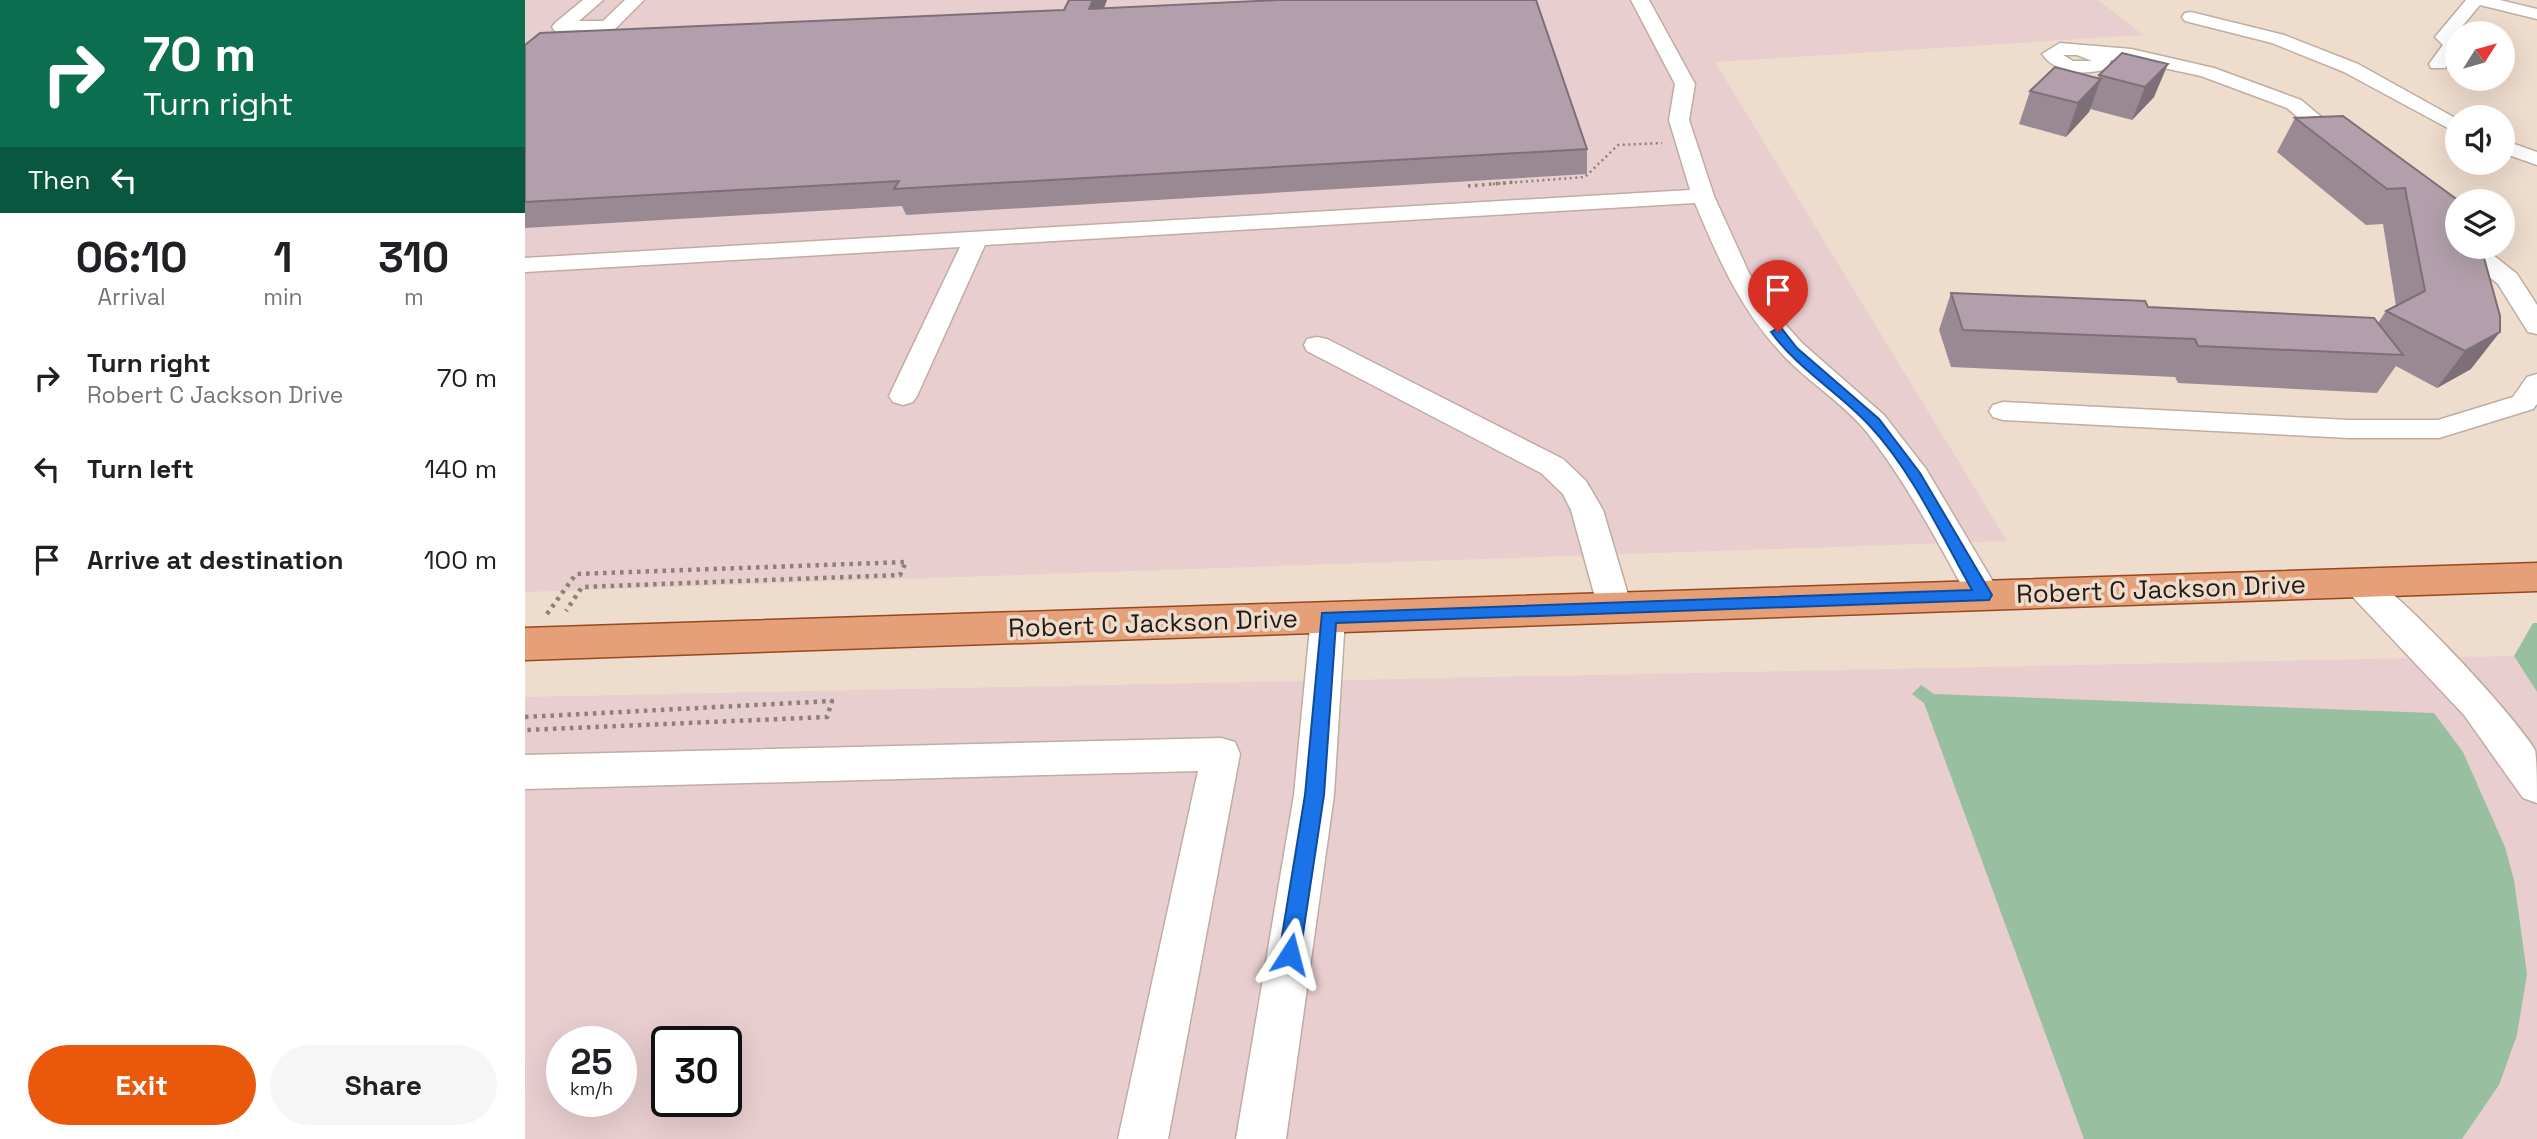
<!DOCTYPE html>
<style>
:root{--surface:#fff;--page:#f6f6f6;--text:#202124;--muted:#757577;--accent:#ea580c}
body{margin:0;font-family:"Space Grotesk",sans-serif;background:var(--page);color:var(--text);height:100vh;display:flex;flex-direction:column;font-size:26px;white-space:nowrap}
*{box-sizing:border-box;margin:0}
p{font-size:23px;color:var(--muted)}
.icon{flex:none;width:38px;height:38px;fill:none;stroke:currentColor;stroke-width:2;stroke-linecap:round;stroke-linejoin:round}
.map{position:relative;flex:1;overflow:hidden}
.details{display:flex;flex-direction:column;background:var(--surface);width:525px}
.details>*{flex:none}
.hud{background:#0b6e4f;color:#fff;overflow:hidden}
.needle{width:46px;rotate:53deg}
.buttons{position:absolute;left:1920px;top:21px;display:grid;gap:14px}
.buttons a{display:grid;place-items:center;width:70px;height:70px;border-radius:50%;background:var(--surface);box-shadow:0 7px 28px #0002;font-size:35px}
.speed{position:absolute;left:21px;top:1026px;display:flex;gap:14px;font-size:35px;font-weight:700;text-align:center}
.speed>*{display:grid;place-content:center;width:91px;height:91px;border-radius:50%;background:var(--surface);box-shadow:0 7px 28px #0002;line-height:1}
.speed small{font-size:18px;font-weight:400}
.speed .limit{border:4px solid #111;border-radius:10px;background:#fff;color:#111}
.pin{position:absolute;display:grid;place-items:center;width:60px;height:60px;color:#fff;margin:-72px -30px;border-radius:50% 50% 50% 0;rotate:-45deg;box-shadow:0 0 7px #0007}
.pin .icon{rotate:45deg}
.me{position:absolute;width:77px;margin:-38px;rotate:9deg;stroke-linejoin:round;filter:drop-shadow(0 0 5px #0008)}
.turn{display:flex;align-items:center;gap:24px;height:147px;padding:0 28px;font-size:32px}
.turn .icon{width:91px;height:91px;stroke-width:2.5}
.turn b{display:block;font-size:49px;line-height:60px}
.then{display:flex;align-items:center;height:66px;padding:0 28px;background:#0003;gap:14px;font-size:26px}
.eta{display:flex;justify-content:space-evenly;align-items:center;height:119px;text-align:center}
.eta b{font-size:42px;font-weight:700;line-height:49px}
.button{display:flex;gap:14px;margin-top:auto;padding:14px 28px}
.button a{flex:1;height:80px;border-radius:42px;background:var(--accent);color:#fff;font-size:28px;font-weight:700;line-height:80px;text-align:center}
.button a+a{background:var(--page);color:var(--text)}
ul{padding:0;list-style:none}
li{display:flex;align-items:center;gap:21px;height:91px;padding:0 28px}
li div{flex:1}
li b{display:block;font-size:26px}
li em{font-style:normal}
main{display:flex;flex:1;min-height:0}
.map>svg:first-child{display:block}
</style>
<main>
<section class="details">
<div class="hud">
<div class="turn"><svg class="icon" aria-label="right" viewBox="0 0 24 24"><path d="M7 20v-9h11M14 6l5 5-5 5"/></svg><div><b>70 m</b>Turn right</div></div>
<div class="then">Then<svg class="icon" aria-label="left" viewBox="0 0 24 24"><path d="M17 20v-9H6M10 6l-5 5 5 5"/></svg></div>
</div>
<div class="eta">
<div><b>06:10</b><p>Arrival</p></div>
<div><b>1</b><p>min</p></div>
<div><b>310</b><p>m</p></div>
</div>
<ul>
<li><svg class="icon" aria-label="right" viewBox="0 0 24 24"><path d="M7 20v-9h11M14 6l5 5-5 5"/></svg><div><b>Turn right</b><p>Robert C Jackson Drive</p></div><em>70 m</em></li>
<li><svg class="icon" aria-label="left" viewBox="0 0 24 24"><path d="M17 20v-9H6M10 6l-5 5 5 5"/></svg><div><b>Turn left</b></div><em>140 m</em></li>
<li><svg class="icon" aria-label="arrive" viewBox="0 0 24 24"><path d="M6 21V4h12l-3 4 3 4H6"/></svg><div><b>Arrive at destination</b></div><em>100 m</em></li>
</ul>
<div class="button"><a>Exit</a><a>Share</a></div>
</section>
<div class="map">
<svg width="2012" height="1139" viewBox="0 0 2012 1139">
<rect width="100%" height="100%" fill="#eedccd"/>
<g fill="#e9cecf" fill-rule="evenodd">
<polygon points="0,0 1573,0 1618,35 1190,62 1482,541 0,592"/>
<path d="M1989,656L2012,692V1139H0V697ZM37,1041H96V1101H37ZM142,1041H201V1101H142Z"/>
</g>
<g fill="#98bfa0">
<polygon points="2008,623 2012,623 2012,692 1989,656"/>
<polygon points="1396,685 1409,694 1909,713 1938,752 1980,847 1989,880 2002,974 1992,1035 1974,1085 1937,1139 1559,1139 1399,703 1387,694"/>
</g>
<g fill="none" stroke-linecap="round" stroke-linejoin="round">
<defs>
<g id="minor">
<polygon points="58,0 78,0 54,21 78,21 100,0 119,0 89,30 30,31 27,27 30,23"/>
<path d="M1106,0H1124L1170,84L1164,120L1189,196L1224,273L1247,310L1278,344L1359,415L1401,469L1476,595L1471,604L1459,608L1447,604C1414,545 1383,484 1341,431C1317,402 1283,382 1258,355C1216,311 1193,258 1170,203L460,245L392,396L388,402L378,405L368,402L364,396L435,247L0,272V258L1165,190L1144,120L1150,84Z"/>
<polygon points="1941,0 1975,0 2012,9 2012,19 1955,5 1929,36 1932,38 1932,52 1920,68 1906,68 1904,64 1918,45 1910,37"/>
<polygon points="1666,12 1759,35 1833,64 1932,119 1932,133 1819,72 1747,43 1660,21 1657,17 1660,13"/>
<path d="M1535,43L1606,49L1689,68L1776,100L1830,145L1827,150H1811L1762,108L1676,76L1606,61L1586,60L1582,69C1558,75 1532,75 1517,54ZM1538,55H1552L1567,61H1548Z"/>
<polygon points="1978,140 2012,152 2012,165 1978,153"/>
<polygon points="1932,245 1958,247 1992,274 2012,305 2012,334 2003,332 1973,284 1934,252"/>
<polygon points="792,337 802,339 1038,459 1061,481 1078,510 1107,608 1102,617 1090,621 1078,617 1073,608 1046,510 1038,494 1016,473 782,351 779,345 782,339"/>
<polygon points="2012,374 2012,404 2008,409 1914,438 1824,438 1478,420 1468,417 1464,411 1468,405 1478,402 1824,420 1913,420 1988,397 2002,377"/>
<path d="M1835,571C1865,580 1992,718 2010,750C2012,762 2012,789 2012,803L1998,798L1939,715L1823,592L1818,583L1823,574Z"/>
<polygon points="803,604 815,608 820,617 809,795 761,1139 711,1139 769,795 786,617 791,608"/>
<polygon points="696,738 710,742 715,754 643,1139 593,1139 673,771 0,789 0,755"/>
</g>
<polygon id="major" points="2012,563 2012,591 0,660 0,628"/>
</defs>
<use href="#minor" stroke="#bfada0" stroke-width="3"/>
<use href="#major" stroke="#97481c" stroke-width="3"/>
<polyline stroke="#8d8076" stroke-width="2.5" stroke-dasharray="2 3.5" stroke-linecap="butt" points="968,184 1060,177 1093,145 1137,143"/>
<polyline stroke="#8d8076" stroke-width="3.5" stroke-dasharray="2.5 4.5" stroke-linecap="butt" points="943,186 991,182"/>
<g stroke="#8d8076" stroke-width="4.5" stroke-dasharray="3.5 5" stroke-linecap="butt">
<polyline points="22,614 51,574 381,562 375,575 57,587 41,611"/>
<polyline points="0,717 307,701 302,717 0,730"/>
</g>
<use href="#minor" fill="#fff" fill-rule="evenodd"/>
<use href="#major" fill="#e6a079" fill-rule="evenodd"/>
</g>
<g fill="#998993">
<polygon points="544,0 582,0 579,8 1062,149 1062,174 381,215 377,206 0,228 0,45 539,10"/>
<polygon points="1597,53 1629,97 1607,120 1565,109 1564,112 1541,137 1494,124 1505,91 1573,78 1574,75"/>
<polygon points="1770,118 1934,201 1946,369 1912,388 1871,366 1852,393 1653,383 1650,377 1426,367 1414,330 1426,293 1853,323 1861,311 1871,306 1858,224 1841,225 1752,152"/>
</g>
<g fill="#7d6f78">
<polygon points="568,0 582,0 570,31 564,9"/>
<polygon points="1643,64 1629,97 1607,120 1620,87"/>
<polygon points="1576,79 1564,112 1541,137 1553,103"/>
<polygon points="1975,332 1946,369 1912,388 1940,351"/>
</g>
<g fill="#b29fab" stroke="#7d6f78" stroke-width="2">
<polygon points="544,0 568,0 564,9 754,0 1011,0 1062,149 369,189 374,181 0,202 0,45 15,33 539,10"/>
<polygon points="1597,53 1643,64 1620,87 1574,75"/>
<polygon points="1530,67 1576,79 1553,103 1505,91"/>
<polygon points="1818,116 1934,201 1932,201 1932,247 1956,247 1975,316 1975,332 1940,351 1861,311 1900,291 1880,188 1862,189 1770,118"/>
<polygon points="1426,293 1620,301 1623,307 1849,318 1878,355 1673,346 1670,339 1438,330"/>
</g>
<path fill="#1a73e8" stroke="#114b97" stroke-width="2" d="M1253,328L1257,329L1272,348L1354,419L1395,473L1467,595L1464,600L811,623L799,795L775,954L772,961L765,964L757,961L754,954L780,795L797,613L1447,590C1416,535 1388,472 1344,425C1313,392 1273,369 1246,332Z"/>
<g text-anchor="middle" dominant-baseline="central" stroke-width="7" stroke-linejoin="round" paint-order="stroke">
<g font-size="26" fill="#221b16" stroke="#eedccd">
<text transform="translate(1636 589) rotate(-2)">Robert C Jackson Drive</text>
<text transform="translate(628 623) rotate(-2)">Robert C Jackson Drive</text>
</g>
</g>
</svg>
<div class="buttons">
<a><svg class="needle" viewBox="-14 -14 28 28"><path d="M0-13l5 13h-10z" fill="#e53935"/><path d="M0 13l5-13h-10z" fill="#757577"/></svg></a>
<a><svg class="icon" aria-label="sound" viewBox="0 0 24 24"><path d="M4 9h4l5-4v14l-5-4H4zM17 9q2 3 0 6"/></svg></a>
<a><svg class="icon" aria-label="layers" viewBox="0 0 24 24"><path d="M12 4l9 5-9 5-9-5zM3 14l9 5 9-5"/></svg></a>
</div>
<div class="speed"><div>25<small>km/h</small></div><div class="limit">30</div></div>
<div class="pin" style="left:1253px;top:332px;background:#d93025"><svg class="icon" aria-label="arrive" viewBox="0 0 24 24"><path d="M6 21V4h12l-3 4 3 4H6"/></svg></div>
<svg class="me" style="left:765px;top:954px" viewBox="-20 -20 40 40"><path d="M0-17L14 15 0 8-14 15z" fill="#1a73e8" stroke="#fff" stroke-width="4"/></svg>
</div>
</main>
